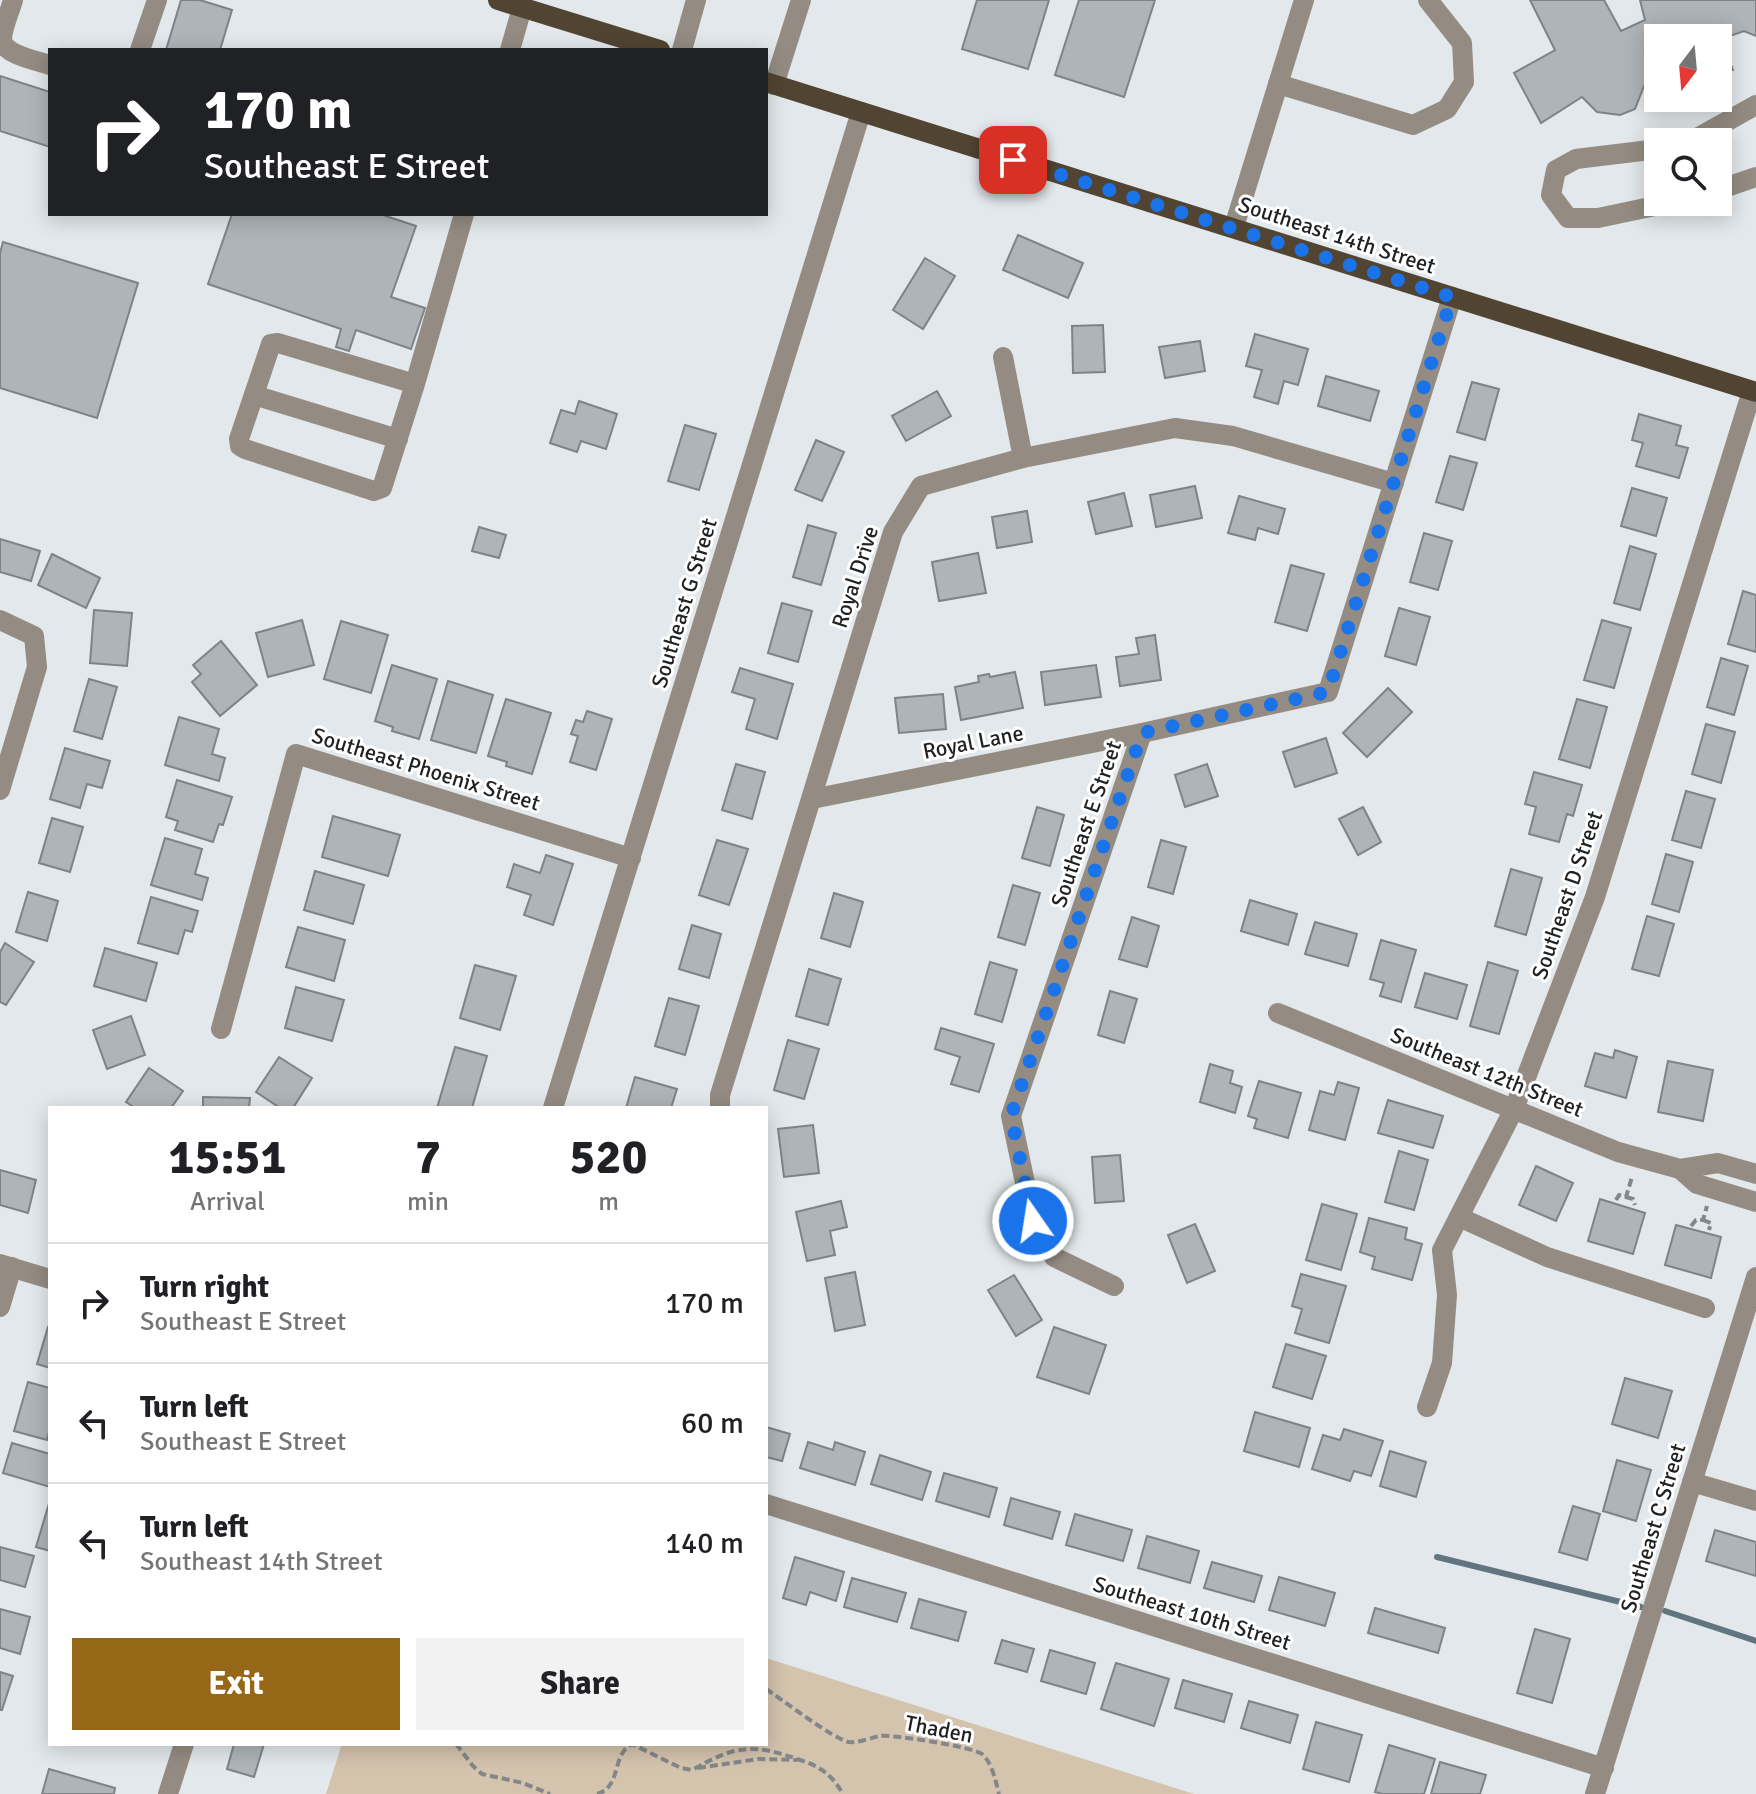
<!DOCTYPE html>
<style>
:root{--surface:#fff;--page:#f2f2f2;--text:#202124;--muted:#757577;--line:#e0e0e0;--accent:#966717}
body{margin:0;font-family:Signika,sans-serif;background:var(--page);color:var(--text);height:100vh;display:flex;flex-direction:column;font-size:30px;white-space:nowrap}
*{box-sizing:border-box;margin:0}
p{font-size:26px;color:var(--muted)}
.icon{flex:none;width:44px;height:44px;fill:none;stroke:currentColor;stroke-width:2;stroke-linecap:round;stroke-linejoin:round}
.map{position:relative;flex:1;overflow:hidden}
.details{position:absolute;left:48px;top:1106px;width:720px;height:640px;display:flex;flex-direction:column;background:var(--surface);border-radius:0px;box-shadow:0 4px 20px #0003}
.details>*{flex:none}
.banner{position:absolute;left:48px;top:48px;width:720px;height:168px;border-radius:0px;box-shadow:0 4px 20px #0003;background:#202124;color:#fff;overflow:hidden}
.needle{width:52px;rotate:196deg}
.controls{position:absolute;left:1644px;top:24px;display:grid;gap:16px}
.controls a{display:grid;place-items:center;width:88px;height:88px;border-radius:0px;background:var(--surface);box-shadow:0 4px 20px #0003;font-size:40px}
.pin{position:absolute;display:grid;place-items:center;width:68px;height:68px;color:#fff;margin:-34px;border-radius:16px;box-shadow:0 4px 12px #0006}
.me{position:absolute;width:88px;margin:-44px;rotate:347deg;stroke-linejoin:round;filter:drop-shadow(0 0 6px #0008)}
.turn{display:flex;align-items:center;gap:28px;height:168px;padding:0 24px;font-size:36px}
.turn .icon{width:104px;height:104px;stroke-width:2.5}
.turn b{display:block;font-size:56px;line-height:68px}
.eta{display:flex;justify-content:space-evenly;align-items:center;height:136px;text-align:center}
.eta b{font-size:48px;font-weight:800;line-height:56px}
.cta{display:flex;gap:16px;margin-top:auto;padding:16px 24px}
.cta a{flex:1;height:92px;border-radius:0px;background:var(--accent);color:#fff;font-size:32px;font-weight:800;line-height:92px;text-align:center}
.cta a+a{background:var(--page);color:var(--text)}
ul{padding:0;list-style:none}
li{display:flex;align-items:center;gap:24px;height:120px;padding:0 24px;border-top:2px solid var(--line)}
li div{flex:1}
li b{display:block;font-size:30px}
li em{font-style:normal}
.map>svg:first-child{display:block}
</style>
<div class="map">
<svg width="1756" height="1794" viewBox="0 0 1756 1794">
<rect width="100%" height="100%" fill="#e2e8eb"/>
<polygon fill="#d4c3ad" points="766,1658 1194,1794 326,1794 342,1744 766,1744"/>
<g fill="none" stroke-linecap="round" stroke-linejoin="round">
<g stroke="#617581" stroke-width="6">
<polyline points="1437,1557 1641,1607"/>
<polyline points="1665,1611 1756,1641"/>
</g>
</g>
<g fill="#aeb4b7" stroke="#7e8387" stroke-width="2">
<polygon points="181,0 200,0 232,10 220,50 166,50"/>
<polygon points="977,0 1049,0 1028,69 962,49"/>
<polygon points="1079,0 1155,0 1124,97 1055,75"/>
<polygon points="1530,0 1604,0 1621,31 1645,20 1640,0 1756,0 1756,36 1744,31 1721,39 1733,70 1718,75 1718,38 1658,38 1658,97 1651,100 1646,81 1635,109 1620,115 1597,112 1582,97 1541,123 1514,73 1555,50"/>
<polygon points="0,76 50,92 50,147 0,131"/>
<polygon points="232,214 380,214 416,226 391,297 425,308 411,349 356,330 349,351 336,347 341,329 208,284"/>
<polygon points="1018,235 1083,263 1068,298 1003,270"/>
<polygon points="3,242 138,283 97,418 0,388 0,253"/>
<polygon points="925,258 955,276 923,329 893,310"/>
<polygon points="1103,325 1105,372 1073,373 1072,326"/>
<polygon points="1255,334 1308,349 1298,385 1284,381 1278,404 1254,397 1262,370 1246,366"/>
<polygon points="1200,341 1205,371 1165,378 1159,347"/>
<polygon points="1326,376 1379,391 1370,421 1318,406"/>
<polygon points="1472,382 1499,389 1485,440 1457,432"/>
<polygon points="937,391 951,416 906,441 892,416"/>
<polygon points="579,401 617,414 606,449 581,441 577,452 550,443 561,410 575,414"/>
<polygon points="1639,414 1681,426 1676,445 1688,448 1679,478 1636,466 1643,443 1632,440"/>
<polygon points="685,425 716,434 699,490 668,481"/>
<polygon points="816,440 844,452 822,501 795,490"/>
<polygon points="1450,456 1477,463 1463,510 1436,502"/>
<polygon points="1195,486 1202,518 1156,527 1150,495"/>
<polygon points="1632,488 1667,498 1656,536 1621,526"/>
<polygon points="1124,493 1132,526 1096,534 1088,502"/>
<polygon points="1239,496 1285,509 1278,534 1258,528 1255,540 1228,533"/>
<polygon points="1027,511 1032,542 997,548 992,517"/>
<polygon points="808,525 836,533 821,585 793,577"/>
<polygon points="479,527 506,535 499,558 472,551"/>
<polygon points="1424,533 1452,541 1438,590 1410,582"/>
<polygon points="0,539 40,551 31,581 0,572"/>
<polygon points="1630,546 1656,554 1640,610 1614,603"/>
<polygon points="978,553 986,593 939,601 932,562"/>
<polygon points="52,554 100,578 86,608 38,585"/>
<polygon points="1291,565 1324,574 1307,631 1275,622"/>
<polygon points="1743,591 1756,595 1756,652 1728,644"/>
<polygon points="782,603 812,611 798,662 768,653"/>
<polygon points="1399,608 1430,617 1416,665 1385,656"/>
<polygon points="94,610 132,613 127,666 90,663"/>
<polygon points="302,620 314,665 268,677 256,633"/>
<polygon points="1602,620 1631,628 1614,688 1584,680"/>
<polygon points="341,621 388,635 371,693 324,679"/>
<polygon points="1155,635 1161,680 1120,686 1116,657 1139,654 1136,638"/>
<polygon points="221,641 257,685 220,716 192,682 201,674 193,665"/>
<polygon points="1721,658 1748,666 1734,715 1707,707"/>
<polygon points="392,665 437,679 419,739 392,731 393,727 375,721"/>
<polygon points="1096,665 1101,697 1045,705 1041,672"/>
<polygon points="740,668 793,684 777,739 746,729 755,699 732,692"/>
<polygon points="1015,672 1023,708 961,720 955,687 979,682 978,676 989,674 990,677"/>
<polygon points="89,679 117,687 102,739 74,731"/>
<polygon points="448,681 493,695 476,753 431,740"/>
<polygon points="1388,688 1412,712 1367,757 1343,733"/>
<polygon points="943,694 946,729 899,733 895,698"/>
<polygon points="506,699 551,713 532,774 506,766 507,762 488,756"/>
<polygon points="1577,699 1607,707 1590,768 1559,759"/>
<polygon points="587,711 612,719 596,770 570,762 578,736 571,734 576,720 583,722"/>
<polygon points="179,717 219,729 212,754 225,758 219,781 165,765"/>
<polygon points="1706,724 1735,732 1721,783 1692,774"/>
<polygon points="1326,738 1337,773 1295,787 1283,752"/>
<polygon points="65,748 110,761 102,788 87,784 80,808 50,799"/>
<polygon points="736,764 765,772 752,819 722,810"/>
<polygon points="1207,764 1218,796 1185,807 1175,775"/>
<polygon points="1534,772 1582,785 1573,816 1567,814 1559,842 1529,834 1536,807 1525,804"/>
<polygon points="177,780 232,797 223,825 219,824 213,842 175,830 178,821 166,817"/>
<polygon points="1686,791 1715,799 1701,848 1672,840"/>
<polygon points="1037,807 1064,815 1050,866 1022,858"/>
<polygon points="1363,807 1381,842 1358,855 1339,819"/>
<polygon points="333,816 400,835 388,876 322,857"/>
<polygon points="52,818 83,827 70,872 39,863"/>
<polygon points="165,838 202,849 195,874 208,878 202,900 151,885"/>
<polygon points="717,840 748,849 729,905 699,895"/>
<polygon points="1161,840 1186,847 1173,894 1148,887"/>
<polygon points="1666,854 1693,862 1679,912 1652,904"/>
<polygon points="546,855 573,864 553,925 524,915 531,895 507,887 514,864 540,873"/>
<polygon points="1511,869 1542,878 1526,935 1495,926"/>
<polygon points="315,871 364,885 353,924 304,910"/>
<polygon points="1013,885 1040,893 1025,945 998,937"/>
<polygon points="28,892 58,901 47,941 16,932"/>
<polygon points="834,893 863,902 850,947 821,938"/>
<polygon points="151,897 198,911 192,932 185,930 178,954 138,943"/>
<polygon points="1250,900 1297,914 1288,945 1241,931"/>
<polygon points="1647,916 1674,924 1659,976 1632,969"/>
<polygon points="1132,917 1159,926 1147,967 1119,959"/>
<polygon points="1315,922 1357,934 1348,966 1305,954"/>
<polygon points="692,925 721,934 709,978 679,969"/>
<polygon points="298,927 345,940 334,981 286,967"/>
<polygon points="1381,940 1416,950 1401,1002 1380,996 1384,983 1370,979"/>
<polygon points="5,943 34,962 6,1005 0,1002 0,952"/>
<polygon points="105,948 157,963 146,1001 94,986"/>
<polygon points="990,962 1017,970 1002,1022 975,1014"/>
<polygon points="1488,962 1518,971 1499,1034 1470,1026"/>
<polygon points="475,965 516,976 500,1030 460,1018"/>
<polygon points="809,969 841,979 828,1025 796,1016"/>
<polygon points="1425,973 1467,985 1457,1019 1415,1007"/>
<polygon points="296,987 344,1000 332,1041 285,1028"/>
<polygon points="1110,991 1137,999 1124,1043 1098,1035"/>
<polygon points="669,998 699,1006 685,1055 655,1046"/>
<polygon points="131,1016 145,1055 107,1069 93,1030"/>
<polygon points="941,1028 994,1044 979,1092 951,1084 960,1057 935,1049"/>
<polygon points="788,1040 819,1049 804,1099 774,1090"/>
<polygon points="455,1047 487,1056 472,1108 437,1108"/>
<polygon points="1615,1050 1637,1057 1626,1098 1585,1086 1595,1053 1613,1058"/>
<polygon points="279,1057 312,1078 293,1108 280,1108 256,1092"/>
<polygon points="1668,1061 1713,1070 1703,1121 1658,1112"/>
<polygon points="1210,1064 1233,1071 1230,1083 1242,1087 1235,1113 1200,1102"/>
<polygon points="149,1068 183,1091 171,1108 135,1108 126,1102"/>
<polygon points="635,1077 677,1089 671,1108 626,1108"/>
<polygon points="1259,1081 1301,1093 1288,1138 1254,1128 1257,1119 1248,1116"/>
<polygon points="1338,1082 1359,1088 1345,1140 1309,1130 1320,1091 1334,1095"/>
<polygon points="203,1097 250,1098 249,1108 203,1108"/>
<polygon points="1388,1100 1443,1116 1433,1148 1378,1133"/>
<polygon points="813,1125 819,1173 784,1177 778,1129"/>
<polygon points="1399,1151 1428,1160 1414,1210 1385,1202"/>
<polygon points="1120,1155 1124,1201 1095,1203 1092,1157"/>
<polygon points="1536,1166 1573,1183 1556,1221 1519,1205"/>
<polygon points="0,1170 36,1180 28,1213 0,1205"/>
<polygon points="1600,1199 1645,1213 1633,1254 1588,1241"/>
<polygon points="841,1201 847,1227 830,1231 835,1255 807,1261 796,1212"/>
<polygon points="1322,1204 1357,1214 1341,1270 1306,1260"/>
<polygon points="1369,1218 1407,1228 1405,1239 1422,1244 1412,1280 1372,1269 1375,1257 1360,1252"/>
<polygon points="1195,1224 1215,1271 1187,1283 1168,1235"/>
<polygon points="1676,1225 1721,1237 1711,1278 1665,1265"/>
<polygon points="855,1272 865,1325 835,1331 825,1278"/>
<polygon points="1301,1274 1346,1286 1329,1343 1295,1333 1302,1309 1292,1306"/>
<polygon points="1014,1275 1042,1320 1016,1336 988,1290"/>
<polygon points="48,1327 50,1328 50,1368 37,1364"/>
<polygon points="1054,1327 1106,1345 1089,1394 1037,1377"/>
<polygon points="1286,1344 1326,1356 1312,1399 1273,1387"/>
<polygon points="1625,1378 1672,1391 1658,1438 1612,1424"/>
<polygon points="28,1382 50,1388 50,1428 47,1440 14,1431"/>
<polygon points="1255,1412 1310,1428 1299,1467 1244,1451"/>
<polygon points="766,1427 790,1434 782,1461 766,1457"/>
<polygon points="1344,1429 1383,1441 1371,1476 1354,1471 1350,1481 1312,1469 1323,1435 1340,1440"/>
<polygon points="808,1442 833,1450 835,1442 865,1452 855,1485 800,1468"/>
<polygon points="12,1443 50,1454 50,1487 3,1473"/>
<polygon points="1390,1451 1426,1462 1416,1497 1380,1486"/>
<polygon points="880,1455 931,1472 922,1500 871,1484"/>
<polygon points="1617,1460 1651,1470 1636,1521 1603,1511"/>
<polygon points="944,1473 997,1488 989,1517 936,1501"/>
<polygon points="1011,1498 1060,1512 1052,1539 1004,1525"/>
<polygon points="50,1500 50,1551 36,1547"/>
<polygon points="1573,1506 1600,1514 1587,1560 1559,1552"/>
<polygon points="1075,1514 1132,1530 1123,1561 1066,1545"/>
<polygon points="1715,1530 1756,1542 1756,1576 1706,1561"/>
<polygon points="1147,1536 1199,1551 1190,1583 1138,1568"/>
<polygon points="0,1547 34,1556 25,1587 0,1580"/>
<polygon points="795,1557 844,1572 836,1601 810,1592 806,1605 783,1598"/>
<polygon points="1212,1562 1262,1576 1254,1602 1204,1588"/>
<polygon points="1279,1577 1335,1593 1325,1626 1269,1610"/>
<polygon points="852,1578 906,1593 897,1622 844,1607"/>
<polygon points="919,1599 966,1612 958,1641 911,1628"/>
<polygon points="1375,1608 1445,1628 1438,1653 1368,1633"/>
<polygon points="0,1609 30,1617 20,1654 0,1648"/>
<polygon points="1535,1629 1570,1639 1552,1703 1517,1693"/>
<polygon points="1002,1640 1034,1649 1027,1672 995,1663"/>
<polygon points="1050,1650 1095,1663 1086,1694 1041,1681"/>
<polygon points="1116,1663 1169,1679 1154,1726 1101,1709"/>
<polygon points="0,1672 13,1676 2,1710 0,1710"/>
<polygon points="1183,1680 1232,1694 1224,1722 1175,1708"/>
<polygon points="1249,1701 1298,1715 1290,1743 1241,1728"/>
<polygon points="1316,1722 1362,1735 1349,1782 1303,1769"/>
<polygon points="234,1744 264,1744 254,1777 227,1769"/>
<polygon points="1389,1745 1435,1759 1424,1794 1383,1794 1375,1792"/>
<polygon points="1440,1762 1486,1775 1480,1794 1431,1794"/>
<polygon points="49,1769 115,1788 114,1794 42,1794"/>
</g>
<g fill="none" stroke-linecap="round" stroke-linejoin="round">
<g stroke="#838789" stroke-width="4" stroke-dasharray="8 4" stroke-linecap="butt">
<polyline points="1626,1197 1633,1199 1635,1205"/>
<polyline points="1616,1200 1619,1195 1626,1197 1632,1177"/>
<polyline points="1703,1220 1711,1223 1709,1230"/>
<polyline points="1691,1226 1696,1220 1703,1220 1707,1206"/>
<path d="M766,1689C783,1700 833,1739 849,1742C859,1743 870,1738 879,1736C892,1734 973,1747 982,1754C992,1762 996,1783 999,1794"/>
<polyline points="456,1744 473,1766 482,1774 523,1783 550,1794"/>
<polyline points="698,1768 758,1759 797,1760"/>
<path d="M597,1794C622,1787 611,1755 632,1744L681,1768L692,1770C736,1745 753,1743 800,1760C820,1766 832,1775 843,1794"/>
</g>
<g stroke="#948c82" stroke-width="20">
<path d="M13,0C10,11 3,26 2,38C2,55 36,60 50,65"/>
<polyline points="140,50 157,0"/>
<polyline points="510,50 522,8"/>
<polyline points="682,50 696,0"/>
<polyline points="1278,84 1413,125 1447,109 1464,82 1462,43 1428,0"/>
<polyline points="774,85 801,0"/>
<polyline points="1683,142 1697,138 1756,105"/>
<polyline points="1658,149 1576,159 1556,170 1551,195 1568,218 1598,218 1674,202"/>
<polyline points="1718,190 1756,177"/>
<polyline points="1234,227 1304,0"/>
<polyline points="1003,357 1023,458"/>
<polyline points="415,384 278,343 271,344 239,439 240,446 245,449 374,491 382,488 415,384 464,214"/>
<polyline points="254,395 398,439"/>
<polyline points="0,620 34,636 37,667 0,790"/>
<polyline points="812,799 1142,733"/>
<polyline points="1278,1013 1618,1152 1680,1169 1718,1163 1756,1174"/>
<polyline points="221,1029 296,754 631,858"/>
<polyline points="553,1108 861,112"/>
<polyline points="720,1108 720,1095 893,532 921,486 1023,458 1175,428 1233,436 1394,483"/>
<polyline points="1680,1169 1697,1184 1756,1202"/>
<polyline points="1459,1217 1547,1257 1705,1308"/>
<polyline points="0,1264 50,1279"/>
<polyline points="1114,1286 1054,1257 1033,1221 1011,1116 1142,733 1328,692 1452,297"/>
<polyline points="0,1307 12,1267"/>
<polyline points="1427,1407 1442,1363 1447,1295 1442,1250 1514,1109 1595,897 1752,391"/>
<polyline points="1692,1482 1756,1501"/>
<polyline points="766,1504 1604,1768"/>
<polyline points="168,1794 184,1744"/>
<polyline points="1595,1794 1756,1277"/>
</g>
<g stroke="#524432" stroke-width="20">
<polyline points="498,0 660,50"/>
<polyline points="766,82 1756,392"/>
</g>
</g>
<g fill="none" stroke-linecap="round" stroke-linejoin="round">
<polyline stroke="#1a73e8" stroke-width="14" stroke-dasharray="0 25.2" points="1013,160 1452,297 1328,692 1142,733 1011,1116 1033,1221"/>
</g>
<g text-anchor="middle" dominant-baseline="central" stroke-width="6" stroke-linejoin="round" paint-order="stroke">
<g font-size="22" fill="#1f2122" stroke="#fff">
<text transform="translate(1337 235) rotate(18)">Southeast 14th Street</text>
<text transform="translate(855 577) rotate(-72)">Royal Drive</text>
<text transform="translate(684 603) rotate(-73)">Southeast G Street</text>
<text transform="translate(973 742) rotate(-11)">Royal Lane</text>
<text transform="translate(426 769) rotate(17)">Southeast Phoenix Street</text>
<text transform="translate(1086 824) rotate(-71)">Southeast E Street</text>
<text transform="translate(1567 895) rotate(-71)">Southeast D Street</text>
<text transform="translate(1487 1072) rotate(22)">Southeast 12th Street</text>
<text transform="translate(1653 1528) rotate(-73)">Southeast C Street</text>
<text transform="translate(1192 1613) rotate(17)">Southeast 10th Street</text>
<text transform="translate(939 1729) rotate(11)">Thaden</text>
</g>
</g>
</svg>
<div class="controls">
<a><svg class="needle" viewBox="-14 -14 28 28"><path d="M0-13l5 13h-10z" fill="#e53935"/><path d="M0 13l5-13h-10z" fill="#757577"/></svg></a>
<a><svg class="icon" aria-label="search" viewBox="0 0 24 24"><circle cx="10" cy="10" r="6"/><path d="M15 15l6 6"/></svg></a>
</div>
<div class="pin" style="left:1013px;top:160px;background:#d93025"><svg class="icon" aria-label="arrive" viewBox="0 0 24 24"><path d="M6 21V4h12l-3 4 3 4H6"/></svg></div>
<svg class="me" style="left:1033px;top:1221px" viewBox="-20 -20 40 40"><circle r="17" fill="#1a73e8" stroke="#fff" stroke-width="3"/><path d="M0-11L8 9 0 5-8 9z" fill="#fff"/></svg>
<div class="banner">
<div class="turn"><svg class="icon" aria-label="right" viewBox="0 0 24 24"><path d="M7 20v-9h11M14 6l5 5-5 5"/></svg><div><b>170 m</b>Southeast E Street</div></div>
</div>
<section class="details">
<div class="eta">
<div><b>15:51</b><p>Arrival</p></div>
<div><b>7</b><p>min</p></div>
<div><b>520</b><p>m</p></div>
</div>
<ul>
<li><svg class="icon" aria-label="right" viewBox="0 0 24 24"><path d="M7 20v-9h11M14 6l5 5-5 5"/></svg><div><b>Turn right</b><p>Southeast E Street</p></div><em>170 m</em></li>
<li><svg class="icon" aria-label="left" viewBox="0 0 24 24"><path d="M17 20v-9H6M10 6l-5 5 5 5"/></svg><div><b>Turn left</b><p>Southeast E Street</p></div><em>60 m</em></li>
<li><svg class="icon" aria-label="left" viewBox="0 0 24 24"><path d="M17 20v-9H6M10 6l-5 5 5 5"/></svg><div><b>Turn left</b><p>Southeast 14th Street</p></div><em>140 m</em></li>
</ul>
<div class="cta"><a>Exit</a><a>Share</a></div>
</section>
</div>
